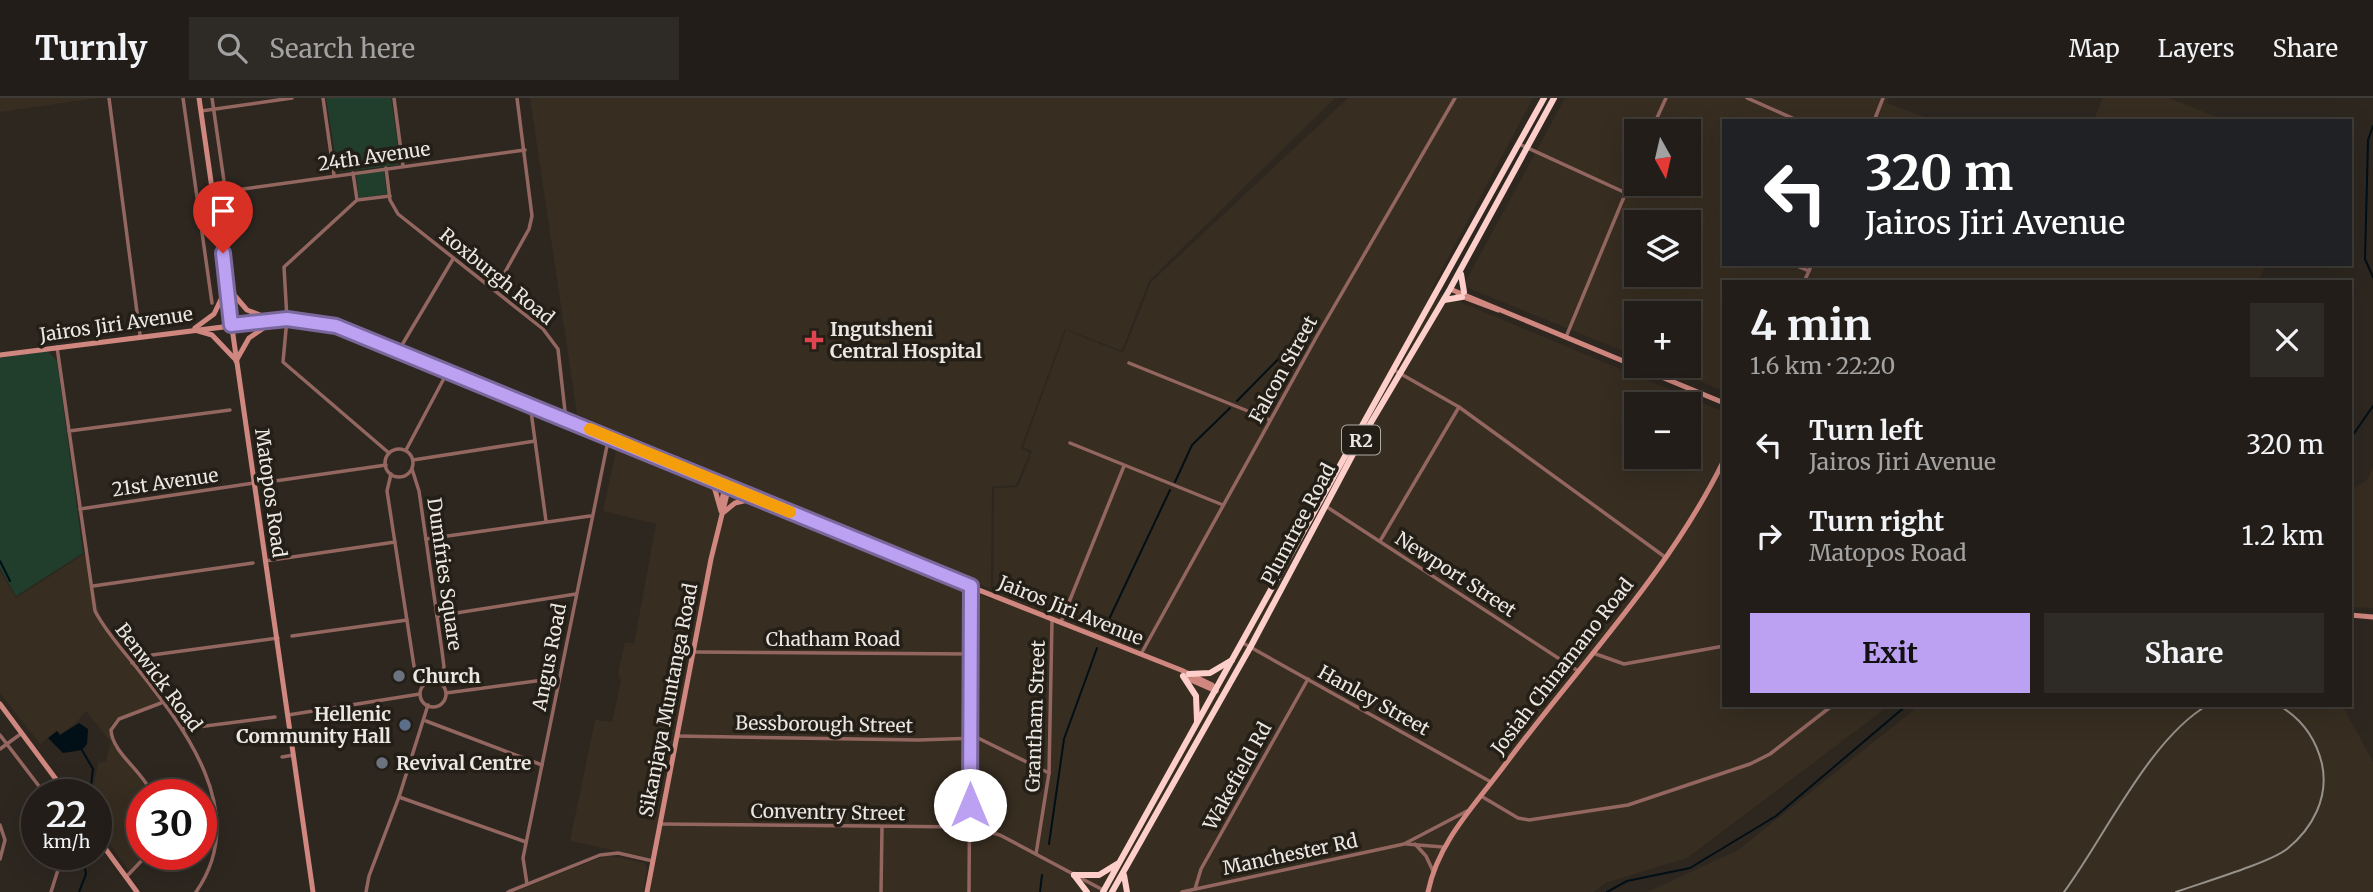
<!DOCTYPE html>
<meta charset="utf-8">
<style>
:root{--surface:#221d18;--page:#2e2a25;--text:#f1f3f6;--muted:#a2a2a2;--line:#3f3b37;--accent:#bca0f2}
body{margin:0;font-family:Merriweather,serif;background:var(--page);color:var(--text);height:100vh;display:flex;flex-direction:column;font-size:26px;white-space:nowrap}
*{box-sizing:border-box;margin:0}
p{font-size:23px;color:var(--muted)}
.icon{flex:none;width:38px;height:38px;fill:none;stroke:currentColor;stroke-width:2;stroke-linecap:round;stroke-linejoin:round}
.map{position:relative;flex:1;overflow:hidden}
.details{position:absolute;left:1722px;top:182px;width:630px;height:427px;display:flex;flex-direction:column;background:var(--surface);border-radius:0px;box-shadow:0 7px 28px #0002,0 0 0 2px var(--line)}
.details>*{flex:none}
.banner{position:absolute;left:1722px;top:21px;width:630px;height:147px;border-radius:0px;box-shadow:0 7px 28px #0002,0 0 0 2px var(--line);background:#202124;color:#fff;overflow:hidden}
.needle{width:46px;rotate:172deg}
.controls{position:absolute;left:1624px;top:21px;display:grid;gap:14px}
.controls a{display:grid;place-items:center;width:77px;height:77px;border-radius:0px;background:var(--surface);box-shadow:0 7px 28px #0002,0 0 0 2px var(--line);font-size:35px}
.speed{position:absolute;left:21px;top:681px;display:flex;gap:14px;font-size:35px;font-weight:700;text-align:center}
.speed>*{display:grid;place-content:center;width:91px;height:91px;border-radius:50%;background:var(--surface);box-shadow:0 7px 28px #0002,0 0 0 2px var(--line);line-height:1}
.speed small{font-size:18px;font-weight:400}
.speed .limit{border:10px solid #d22;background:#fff;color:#111}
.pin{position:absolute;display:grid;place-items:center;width:60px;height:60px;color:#fff;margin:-72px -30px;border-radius:50% 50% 50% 0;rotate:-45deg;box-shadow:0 0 7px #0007}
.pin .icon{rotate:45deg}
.me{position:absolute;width:77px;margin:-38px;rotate:0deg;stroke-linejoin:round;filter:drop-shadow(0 0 5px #0008)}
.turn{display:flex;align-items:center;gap:24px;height:147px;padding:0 28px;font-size:32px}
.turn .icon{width:91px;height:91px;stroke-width:2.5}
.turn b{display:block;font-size:49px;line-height:60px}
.round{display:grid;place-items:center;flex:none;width:74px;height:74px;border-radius:0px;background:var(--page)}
.head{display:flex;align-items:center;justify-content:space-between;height:119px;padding:0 28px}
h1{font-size:42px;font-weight:700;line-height:52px}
.action{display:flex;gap:14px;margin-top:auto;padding:14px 28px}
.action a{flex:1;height:80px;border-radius:0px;background:var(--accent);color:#111;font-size:28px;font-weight:700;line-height:80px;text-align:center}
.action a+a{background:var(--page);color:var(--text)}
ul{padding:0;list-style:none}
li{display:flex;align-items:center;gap:21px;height:91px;padding:0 28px}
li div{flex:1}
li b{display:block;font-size:26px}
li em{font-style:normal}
header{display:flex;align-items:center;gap:42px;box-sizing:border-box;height:98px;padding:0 35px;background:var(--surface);border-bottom:2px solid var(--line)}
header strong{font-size:33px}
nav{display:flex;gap:38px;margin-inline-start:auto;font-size:24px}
.search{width:490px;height:63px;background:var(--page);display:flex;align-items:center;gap:18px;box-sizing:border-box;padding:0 24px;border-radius:0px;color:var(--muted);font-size:26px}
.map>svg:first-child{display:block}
</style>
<header>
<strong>Turnly</strong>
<div class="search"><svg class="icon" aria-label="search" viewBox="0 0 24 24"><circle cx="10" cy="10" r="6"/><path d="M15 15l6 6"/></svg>Search here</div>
<nav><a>Map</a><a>Layers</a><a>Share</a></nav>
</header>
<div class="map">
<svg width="2373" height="794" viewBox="0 0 2373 794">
<rect width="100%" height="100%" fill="#2d2720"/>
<g fill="#372d21" fill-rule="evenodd">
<polygon points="0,0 98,0 0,14"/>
<polygon points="530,0 1335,0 1149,183 1122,253 1065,231 1021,350 1030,355 1016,387 992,389 991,491 577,316"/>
<path d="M1348,0H1533L1431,192L1724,314V607H1890L1687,760L1605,785L1594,794H649L655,761L570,743L595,622L612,624L621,583L618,575L625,544L634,546L656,426L603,413L617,348L993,502L994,390L1018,389L1032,353L1023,349L1066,232L1123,255L1151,184ZM1636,306H1689V359H1636Z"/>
<path d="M1565,0H1889L1887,5L1935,23H1724V166H2267L2257,184H1724V293L1660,268H1689V215H1636V258L1463,188ZM1636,33H1689V86H1636ZM1636,124H1689V177H1636Z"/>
<polygon points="2103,0 2169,0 2227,23 2093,23"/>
<polygon points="2373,369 2373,510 2350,509 2350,392 2367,382"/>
<polygon points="84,456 101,520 161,603 117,621 111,626 110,635 115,650 143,680 151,696 142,696 142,756 146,756 129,773 96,727 96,696 92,696 98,665 106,663 110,645 113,647 86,613 76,625 60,636 57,633 40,646 0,595 0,473 16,500"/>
<polygon points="1920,607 2342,607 2373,664 2373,794 1647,794 1738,752"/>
<polygon points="607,757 644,765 647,770 643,794 514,794"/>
</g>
<g fill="#203e2b">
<polygon points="326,0 391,0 400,60 398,67 338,74"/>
<polygon points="384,73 387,96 359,100 356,76"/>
<polygon points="47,253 57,263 83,455 16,498 0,470 0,260"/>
</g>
<polygon fill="#010f17" points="79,625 88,631 87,646 82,652 63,655 48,640 57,633 60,637"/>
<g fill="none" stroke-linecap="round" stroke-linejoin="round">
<g stroke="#010f17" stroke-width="2">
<polyline points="2373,28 2368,42 2365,161 2373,179"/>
<polyline points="1237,303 1298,241"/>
<polyline points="2350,341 2373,308"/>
<polyline points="1175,384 1192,347 1230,310"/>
<polyline points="0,463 10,483"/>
<polyline points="1103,534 1170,392"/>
<polyline points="82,652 93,671 90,696"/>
<polyline points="1049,746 1064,641 1097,550"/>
<polyline points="79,794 86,776 82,756"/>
<polyline points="1040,794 1042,777"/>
<polyline points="1607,794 1627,783 1690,770 1776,718 1907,607"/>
</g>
<g stroke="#936660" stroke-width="3.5">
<polyline points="109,0 140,237"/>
<polyline points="183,0 212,205"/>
<polyline points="212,0 225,90 229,93 525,52"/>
<polyline points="323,0 334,77"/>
<polyline points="394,0 403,68"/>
<polyline points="1747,0 1799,23"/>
<polyline points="201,13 292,0"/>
<polyline points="1874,23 1883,0"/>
<polyline points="1651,33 1666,0"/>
<polyline points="1519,46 1626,95"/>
<polyline points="386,70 390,102 398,116 543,231 558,251 566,322"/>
<polyline points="353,75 357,102 284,169 287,221 283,264 389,355"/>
<polyline points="357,102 390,98"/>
<polyline points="200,123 216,121"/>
<polyline points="1792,166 1809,173"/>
<polyline points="1804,184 1812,166"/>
<polyline points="495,192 529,131 532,118 517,0"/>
<polyline points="1566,239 1636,70"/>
<path d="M57,249L95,513C105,532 119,548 133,565C183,628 252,714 196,794"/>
<polyline points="399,252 453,161"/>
<polyline points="1129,265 1270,322"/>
<polyline points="1394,272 1459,309 1665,459"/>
<polyline points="530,306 546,423"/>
<polyline points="69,333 230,312"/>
<polyline points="1070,345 1223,407"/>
<circle cx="399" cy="365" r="14"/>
<polyline points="406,352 449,271"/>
<polyline points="413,362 535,343"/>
<polyline points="412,371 419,393 442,553 444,569 438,584"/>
<polyline points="391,376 387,393 414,568 424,587"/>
<polyline points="268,384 386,367"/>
<polyline points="1327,409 1578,573"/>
<polyline points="80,411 254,385"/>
<polyline points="426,441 590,418"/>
<polyline points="1380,443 1459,309"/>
<polyline points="265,463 395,444"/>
<polyline points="93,488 253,465"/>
<polyline points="437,518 576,496"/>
<polyline points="1061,524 1124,368"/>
<polyline points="292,538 407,522"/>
<polyline points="1243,545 1491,684"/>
<polyline points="693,554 971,556"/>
<polyline points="1593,555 1624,566 1724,548"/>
<polyline points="1141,556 1317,238 1455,0"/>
<polyline points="132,565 152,557 278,540"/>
<circle cx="433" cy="596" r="13"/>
<polyline points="446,595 558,580"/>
<polyline points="288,617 420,596"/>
<polyline points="426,623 542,667"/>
<polyline points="182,631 275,619"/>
<polyline points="0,637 45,696"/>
<polyline points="677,638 918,642 978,640 1049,675"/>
<polyline points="0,651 22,635"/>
<polyline points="282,659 294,657"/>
<path d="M152,696C144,674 112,655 111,632L119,621L161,605"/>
<polyline points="1481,698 1518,720 1529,722 1628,707 1750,666 1770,656 1833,607"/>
<polyline points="399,699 526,744"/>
<polyline points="660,726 970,729 1000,737 1105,793"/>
<polyline points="0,727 5,742 0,761"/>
<polyline points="1406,746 1443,749"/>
<polyline points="1415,746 1426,758 1433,773"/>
<polyline points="1036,756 1049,675 1052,522"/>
<polyline points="126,779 148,756"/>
<polyline points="527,786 523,760 609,338"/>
<polyline points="1195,791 1201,771 1308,581"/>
<polyline points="51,794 63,756"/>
<polyline points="366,794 369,778 399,699 428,607"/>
<polyline points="508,794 600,757 618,755 653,763"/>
<polyline points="881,794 882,729"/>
<polyline points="969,794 971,490"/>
<polyline points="1182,794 1404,746 1467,713"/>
</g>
<g stroke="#d0877f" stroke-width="5">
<polyline points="199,0 313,794"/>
<polyline points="228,190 247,212 273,222"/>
<polyline points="1450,191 1724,305"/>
<polyline points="1458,197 1498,212"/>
<polyline points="195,230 214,216 225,193"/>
<polyline points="195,232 212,237 234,260"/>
<polyline points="0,257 287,221 336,228 449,271 875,451 1181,572 1212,587 1216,593"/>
<polyline points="236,263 249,240 271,225"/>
<polyline points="708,381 715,392 721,413"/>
<polyline points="721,406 724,393 729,388"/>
<polyline points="724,414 735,405 756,400"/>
<polyline points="2350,517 2373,519"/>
<polyline points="1184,579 1216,593"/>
<polyline points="0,606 67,696"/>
<polyline points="96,738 137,794"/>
<polyline points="647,794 711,461 729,388"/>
<path d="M1428,794C1438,744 1474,708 1504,668C1578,568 1669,475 1724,362"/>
</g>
<g stroke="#fecfca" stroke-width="6">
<polyline points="1461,176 1464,194"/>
<polyline points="1444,202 1462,199"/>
<polyline points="1189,576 1210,575 1232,562"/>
<polyline points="1183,578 1196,598 1197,623"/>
<polyline points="1074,777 1099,777 1117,766"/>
<polyline points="1074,777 1087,794"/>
<polyline points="1124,777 1127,794"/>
<polyline points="1103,794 1544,0"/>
<polyline points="1112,794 1251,548 1360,343 1450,191 1554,0"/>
</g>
<g stroke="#96918b" stroke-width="2">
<path d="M2064,794C2104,740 2150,640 2208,607"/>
<path d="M2176,794C2201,785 2269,765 2287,751C2313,730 2329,699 2322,666C2316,641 2301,620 2278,607"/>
</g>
</g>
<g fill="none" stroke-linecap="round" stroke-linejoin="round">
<defs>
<polyline id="route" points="223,155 231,227 287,221 336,228 971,488 970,707"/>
</defs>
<use href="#route" stroke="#7a689d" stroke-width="18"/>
<use href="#route" stroke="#bca0f2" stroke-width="12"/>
<polyline stroke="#f59e0b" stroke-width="12" points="590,331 790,414"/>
</g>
<path fill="#e0444e" stroke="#231e16" stroke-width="2.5" d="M810.5 231.5h7v7h7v7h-7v7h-7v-7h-7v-7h7z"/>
<g fill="#6b7280" stroke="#231e16" stroke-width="2.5">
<circle cx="399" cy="578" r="7"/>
<circle cx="382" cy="665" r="7"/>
</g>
<circle fill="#5c6f8a" stroke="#231e16" stroke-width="2.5" cx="405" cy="627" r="7"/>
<g text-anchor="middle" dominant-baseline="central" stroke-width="7" stroke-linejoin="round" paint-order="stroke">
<rect fill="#231e16" stroke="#afaba5" stroke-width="2" x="1342" y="327.5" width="38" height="29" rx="5"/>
<g font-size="18" font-weight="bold" fill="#ebe7e2">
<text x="1361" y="342">R2</text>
</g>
<g font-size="19" fill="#ebe7e2" stroke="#231e16">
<text transform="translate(374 58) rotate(-8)">24th Avenue</text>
<text transform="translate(497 178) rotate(39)">Roxburgh Road</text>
<text transform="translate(116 226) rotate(-8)">Jairos Jiri Avenue</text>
<text transform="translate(1283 271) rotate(-61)">Falcon Street</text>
<text transform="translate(165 384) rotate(-8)">21st Avenue</text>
<text transform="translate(271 395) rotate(82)">Matopos Road</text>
<text transform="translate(1298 426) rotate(-62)">Plumtree Road</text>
<text transform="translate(445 476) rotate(82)">Dumfries Square</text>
<text transform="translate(1456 476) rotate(33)">Newport Street</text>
<text transform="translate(1071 512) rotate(22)">Jairos Jiri Avenue</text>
<text x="833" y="541">Chatham Road</text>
<text transform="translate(549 559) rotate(-79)">Angus Road</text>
<text transform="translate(1562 568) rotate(-52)">Josiah Chinamano Road</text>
<text transform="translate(159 579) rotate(53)">Benwick Road</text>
<text transform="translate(668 602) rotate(-79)">Sikanjaya Muntanga Road</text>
<text transform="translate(1374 602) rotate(29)">Hanley Street</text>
<text transform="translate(1035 618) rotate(-88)">Grantham Street</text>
<text transform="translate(824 626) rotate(1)">Bessborough Street</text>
<text transform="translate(1237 678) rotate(-61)">Wakefield Rd</text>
<text transform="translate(828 714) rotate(1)">Conventry Street</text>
<text transform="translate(1290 756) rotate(-12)">Manchester Rd</text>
</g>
<g font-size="19" font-weight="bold" fill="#ebe7e2" stroke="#231e16" text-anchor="start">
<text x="830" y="231">Ingutsheni<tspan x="830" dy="22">Central Hospital</tspan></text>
<text x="413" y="578">Church</text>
<text x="391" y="616" text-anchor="end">Hellenic<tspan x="391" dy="22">Community Hall</tspan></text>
<text x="396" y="665">Revival Centre</text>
</g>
</g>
</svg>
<div class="controls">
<a><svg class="needle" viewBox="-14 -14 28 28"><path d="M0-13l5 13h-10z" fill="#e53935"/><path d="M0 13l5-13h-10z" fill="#a2a2a2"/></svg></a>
<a><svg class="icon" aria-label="layers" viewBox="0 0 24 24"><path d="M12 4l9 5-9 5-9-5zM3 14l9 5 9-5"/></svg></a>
<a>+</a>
<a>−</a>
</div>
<div class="speed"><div>22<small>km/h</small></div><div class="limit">30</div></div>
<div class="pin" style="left:223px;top:155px;background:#d93025"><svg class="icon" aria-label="arrive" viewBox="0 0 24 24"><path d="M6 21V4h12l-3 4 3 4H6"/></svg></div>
<svg class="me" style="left:970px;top:707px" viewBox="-20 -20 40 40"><circle r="19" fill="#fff"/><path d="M0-13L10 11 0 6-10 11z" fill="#bca0f2"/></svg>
<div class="banner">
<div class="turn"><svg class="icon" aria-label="left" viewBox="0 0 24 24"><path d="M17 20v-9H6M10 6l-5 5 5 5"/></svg><div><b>320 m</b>Jairos Jiri Avenue</div></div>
</div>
<section class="details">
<div class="head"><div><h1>4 min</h1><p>1.6 km · 22:20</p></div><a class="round"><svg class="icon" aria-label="close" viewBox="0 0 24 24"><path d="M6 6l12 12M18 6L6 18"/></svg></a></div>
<ul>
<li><svg class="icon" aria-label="left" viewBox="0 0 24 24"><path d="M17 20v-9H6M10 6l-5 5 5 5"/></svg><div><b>Turn left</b><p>Jairos Jiri Avenue</p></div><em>320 m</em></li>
<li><svg class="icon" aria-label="right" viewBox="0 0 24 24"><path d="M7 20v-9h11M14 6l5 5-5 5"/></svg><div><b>Turn right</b><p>Matopos Road</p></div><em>1.2 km</em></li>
</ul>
<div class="action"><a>Exit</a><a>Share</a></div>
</section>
</div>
